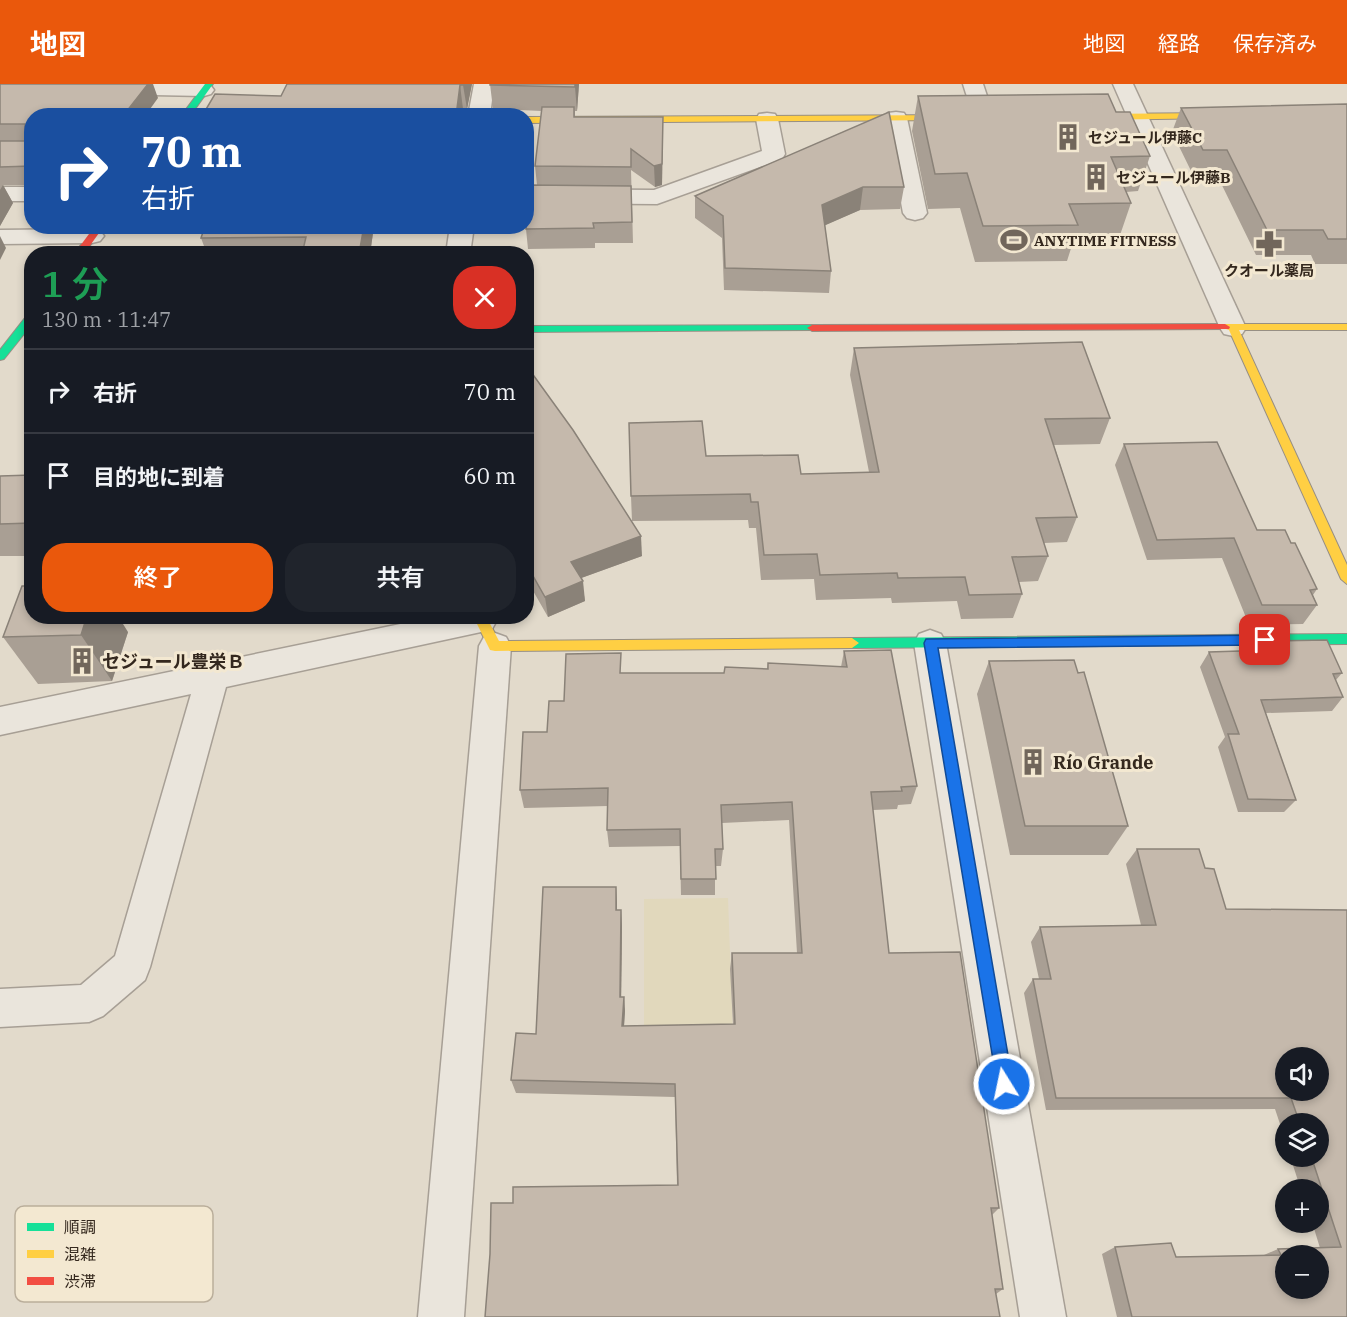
<!DOCTYPE html>
<html lang="ja">
<meta charset="utf-8">
<style>
:root{--surface:#171b24;--page:#20242c;--text:#f1f3f6;--muted:#9ea1a6;--line:#363941;--accent:#ea580c}
body{margin:0;font-family:"IBM Plex Serif","Noto Sans JP",serif;background:var(--page);color:var(--text);height:100vh;display:flex;flex-direction:column;font-size:22px;white-space:nowrap}
*{box-sizing:border-box;margin:0}
p{font-size:20px;color:var(--muted)}
.icon{flex:none;width:33px;height:33px;fill:none;stroke:currentColor;stroke-width:2;stroke-linecap:round;stroke-linejoin:round}
.map{position:relative;flex:1;overflow:hidden}
.sheet{position:absolute;left:24px;top:162px;width:510px;height:378px;display:flex;flex-direction:column;background:var(--surface);border-radius:24px;box-shadow:0 3px 9px #0003}
.sheet>*{flex:none}
.banner{position:absolute;left:24px;top:24px;width:510px;height:126px;border-radius:24px;box-shadow:0 3px 9px #0003;background:#1a4fa0;color:#fff;overflow:hidden}
.buttons{position:absolute;left:1275px;top:963px;display:grid;gap:12px}
.buttons a{display:grid;place-items:center;width:54px;height:54px;border-radius:50%;background:var(--surface);box-shadow:0 3px 9px #0003;font-size:30px}
.pin{position:absolute;display:grid;place-items:center;width:51px;height:51px;color:#fff;margin:-26px;border-radius:12px;box-shadow:0 3px 9px #0006}
.me{position:absolute;width:66px;margin:-33px;rotate:350deg;stroke-linejoin:round;filter:drop-shadow(0 0 4px #0008)}
.turn{display:flex;align-items:center;gap:21px;height:126px;padding:0 18px;font-size:27px}
.turn .icon{width:78px;height:78px;stroke-width:2.5}
.turn b{display:block;font-size:42px;line-height:51px}
.round{display:grid;place-items:center;flex:none;width:63px;height:63px;border-radius:24px;background:var(--page)}
.summary{display:flex;align-items:center;justify-content:space-between;height:102px;padding:0 18px}
h1{font-size:36px;font-weight:600;line-height:45px;color:#1e9e55}
.primary-button{display:flex;gap:12px;margin-top:auto;padding:12px 18px}
.primary-button a{flex:1;height:69px;border-radius:24px;background:var(--accent);color:#fff;font-size:24px;font-weight:600;line-height:69px;text-align:center}
.primary-button a+a{background:var(--page);color:var(--text)}
ul{padding:0;list-style:none}
li{display:flex;align-items:center;gap:18px;height:84px;padding:0 18px;border-top:2px solid var(--line)}
li div{flex:1}
li b{display:block;font-size:22px}
li em{font-style:normal}
header{display:flex;align-items:center;gap:36px;box-sizing:border-box;height:84px;padding:0 30px;background:var(--accent);color:#fff}
header strong{font-size:28px}
nav{display:flex;gap:33px;margin-inline-start:auto;font-size:21px}
.map>svg:first-child{display:block}
</style>
<header>
<strong>地図</strong>
<nav><a>地図</a><a>経路</a><a>保存済み</a></nav>
</header>
<div class="map">
<svg width="1347" height="1233" viewBox="0 0 1347 1233">
<rect width="100%" height="100%" fill="#e2dacb"/>
<polygon fill="#e1d8bc" points="728,814 733,952 644,952 644,815"/>
<g fill="none" stroke-linecap="round" stroke-linejoin="round">
<defs>
<g id="street">
<polygon points="109,0 205,0 211,2 214,6 211,10 204,12 103,10 100,6 103,2"/>
<polygon points="474,0 494,0 490,32 468,32"/>
<polygon points="963,0 983,0 994,33 991,38 983,39 975,38"/>
<polygon points="1113,0 1133,0 1246,244 1242,250 1233,252 1224,250 1220,244"/>
<polygon points="896,28 904,29 907,34 927,129 923,134 915,136 907,134 903,129 885,34 888,29"/>
<polygon points="767,29 775,30 778,35 785,70 782,75 657,120 526,119 526,105 654,106 762,67 756,35 759,30"/>
<rect x="0" y="103" width="32" height="14"/>
<polygon points="450,142 474,142 470,170 446,170"/>
<polygon points="92,145 100,147 104,152 100,157 92,159 0,160 0,146"/>
<polygon points="439,532 495,532 497,536 492,545 481,548 226,603 150,883 145,896 103,932 89,938 0,943 0,905 81,901 115,872 191,610 0,651 0,623"/>
<polygon points="930,546 941,550 946,559 1066,1233 1020,1233 914,559 919,550"/>
<polygon points="495,549 506,553 511,562 464,1233 418,1233 479,562 484,553"/>
</g>
<g id="fast">
<polygon points="205,0 213,0 190,32 181,32"/>
<polygon points="32,229 32,240 4,275 0,276 0,266 28,230"/>
<polygon points="812,241 817,244 816,246 526,248 526,242"/>
<polygon points="1347,550 1347,560 852,564 845,559 852,554"/>
</g>
<g id="slow">
<polygon points="1222,29 1226,32 1225,34 1088,36 1084,33 1088,30"/>
<polygon points="961,31 962,33 958,36 526,39 526,33"/>
<polygon points="1225,240 1347,240 1347,246 1239,246 1347,481 1347,500 1341,495 1229,246 1220,243"/>
<polygon points="473,532 486,532 499,557 852,554 859,559 852,564 495,567 490,566"/>
</g>
<g id="jam">
<polygon points="95,142 104,142 84,170 74,170"/>
<polygon points="1225,240 1230,243 1229,245 812,247 807,244 812,241"/>
</g>
</defs>
<use href="#street" stroke="#a79f95" stroke-width="3"/>
<use href="#fast" stroke="#978f84" stroke-width="2"/>
<use href="#slow" stroke="#978f84" stroke-width="2"/>
<use href="#jam" stroke="#978f84" stroke-width="2"/>
<use href="#street" fill="#eae5dc" fill-rule="evenodd"/>
<use href="#fast" fill="#16e098" fill-rule="evenodd"/>
<use href="#slow" fill="#ffcf43" fill-rule="evenodd"/>
<use href="#jam" fill="#f24e42" fill-rule="evenodd"/>
</g>
<g fill="#a99f94">
<polygon points="0,0 158,14 32,32 32,101 3,101 13,119 0,142"/>
<polygon points="472,0 467,25 281,12"/>
<polygon points="490,0 579,0 577,27 575,27 575,33 663,33 662,101 655,103 631,86 633,159 595,159 595,164 528,165 526,145 537,101 535,82 542,27 493,25"/>
<polygon points="918,12 1116,28 1150,72 1138,107 1126,108 1131,119 1119,154 1074,155 1067,177 975,178 960,124 928,125 912,47"/>
<polygon points="1347,20 1347,180 1315,180 1311,171 1256,171 1217,91 1193,91 1172,48 1181,24"/>
<polygon points="889,28 904,103 900,125 860,126 825,141 831,187 829,209 724,206 722,154 695,134 695,112"/>
<polygon points="374,142 370,170 207,170 201,154"/>
<polygon points="854,264 1110,334 1100,360 1054,361 1077,433 1067,458 1044,459 1048,472 1038,497 1019,498 1022,510 1013,534 961,535 957,517 892,519 891,514 816,516 814,495 761,496 756,444 749,444 748,436 632,437 631,412 706,372 801,390 869,388 850,291"/>
<polygon points="526,281 642,472 581,494 585,517 548,533 532,505 526,506"/>
<polygon points="1124,360 1257,446 1291,459 1317,505 1313,511 1317,521 1303,540 1249,541 1222,474 1147,476 1115,381"/>
<polygon points="32,391 32,472 0,472 0,392"/>
<polygon points="128,548 112,597 38,600 3,553"/>
<polygon points="1271,557 1342,589 1336,596 1343,613 1332,627 1266,629 1296,716 1284,728 1238,728 1218,663 1225,653 1200,583 1209,568 1265,567"/>
<polygon points="844,567 917,702 911,720 898,721 897,725 873,726 889,869 999,1124 992,1131 1003,1205 996,1210 513,1119 677,1101 675,1013 516,1009 511,996 616,803 617,826 621,826 622,842 621,913 624,913 625,927 624,942 733,940 730,885 732,869 797,869 789,736 722,739 723,765 721,782 715,782 715,811 681,811 680,762 609,763 607,746 608,722 524,724 520,706 547,648 564,617 622,589 724,589 767,585 768,579 841,583"/>
<polygon points="989,577 1128,742 1108,771 1010,771 977,610"/>
<polygon points="1137,765 1205,784 1226,825 1347,826 1347,1233 1117,1233 1102,1170 1115,1163 1176,1173 1264,1171 1278,1165 1320,1164 1312,1138 1318,1138 1318,1106 1301,1106 1290,1072 1318,1072 1318,1040 1286,1040 1286,1058 1275,1025 1046,1026 1024,909 1033,895 1039,895 1031,858 1040,843 1141,841 1126,780"/>
</g>
<g fill="#8a8278">
<polygon points="148,0 153,0 158,14 145,32 123,32"/>
<polygon points="464,0 472,0 467,25 463,1"/>
<polygon points="575,0 579,0 577,27 575,3"/>
<polygon points="460,1 463,25 462,32 456,32"/>
<polygon points="663,33 662,101 655,103 654,82"/>
<polygon points="3,101 13,119 0,142 0,106"/>
<polygon points="863,103 860,126 819,144 822,121"/>
<polygon points="364,142 374,142 370,170 359,170"/>
<polygon points="0,152 6,164 0,176"/>
<polygon points="641,452 642,472 573,497 571,478"/>
<polygon points="529,485 532,505 526,506 526,486"/>
<polygon points="583,497 585,517 548,533 545,513"/>
<polygon points="87,532 118,532 128,548 112,597 81,551"/>
<polygon points="616,803 617,819 617,842 616,826"/>
<polygon points="621,826 622,842 621,927 620,913"/>
<polygon points="624,913 625,927 623,956 622,942"/>
</g>
<g fill="#c5b9ac" stroke="#8a8278" stroke-width="1.5" fill-rule="evenodd">
<polygon points="0,0 148,0 123,32 32,32 32,82 0,83 0,57 25,57 25,40 0,40"/>
<polygon points="287,0 464,0 463,1 460,1 456,32 202,32 215,10 281,12"/>
<polygon points="490,0 575,0 575,3 490,1"/>
<polygon points="1108,10 1116,28 1130,28 1150,72 1111,73 1131,119 1069,120 1078,141 983,142 967,89 935,90 918,12"/>
<polygon points="1347,20 1347,155 1328,155 1323,146 1267,146 1227,66 1203,66 1181,24"/>
<polygon points="542,23 574,23 574,33 663,33 662,80 654,82 631,65 631,83 535,82"/>
<polygon points="889,28 904,103 863,103 822,121 831,187 725,184 723,132 695,112"/>
<polygon points="529,101 631,102 632,138 593,139 594,144 526,145"/>
<polygon points="205,142 364,142 359,170 302,170 306,153 201,154"/>
<polygon points="1082,258 1110,334 1045,335 1077,433 1036,434 1048,472 1012,473 1022,510 969,511 965,493 898,494 897,489 820,491 817,470 764,471 758,418 751,418 750,410 631,412 629,339 702,337 706,372 798,371 801,390 879,388 854,264"/>
<polygon points="526,281 573,346 641,452 571,478 583,497 545,513 529,485 526,486"/>
<polygon points="1217,358 1257,446 1285,446 1291,459 1295,459 1317,505 1310,506 1317,521 1262,521 1234,454 1157,456 1124,360"/>
<polygon points="32,391 32,439 0,440 0,392"/>
<polygon points="22,502 32,502 32,532 87,532 81,551 3,553"/>
<polygon points="1327,556 1342,589 1333,590 1343,613 1261,616 1296,716 1248,715 1228,650 1239,650 1209,568 1275,566 1271,557"/>
<polygon points="891,566 917,702 901,703 902,707 871,708 889,869 960,868 999,1124 991,1124 1003,1205 995,1205 1000,1233 485,1233 490,1170 491,1119 513,1119 513,1103 678,1101 675,1000 511,996 516,949 536,950 543,803 616,803 616,826 621,826 620,913 624,913 622,942 735,940 732,869 802,869 792,718 721,721 723,765 715,765 716,795 681,795 680,745 607,746 608,704 520,706 523,648 547,648 549,617 564,617 566,570 621,569 620,589 724,589 725,583 768,585 768,579 847,583 844,567"/>
<polygon points="1074,576 1078,589 1084,588 1128,742 1025,742 989,577"/>
<path d="M1137,765H1199L1205,784L1214,785L1226,825L1347,826V1233H1132L1115,1163L1171,1159L1176,1173L1281,1171L1278,1165L1341,1163L1311,1072H1318V1040H1300L1291,1014H1056L1033,895H1051L1040,843L1156,841ZM1286,974H1318V1006H1286ZM1286,1172H1318V1204H1286Z"/>
</g>
<polygon fill="#1a73e8" stroke="#114b97" stroke-width="1.5" points="1265,551 1271,556 1265,561 938,564 1013,1000 1010,1006 1004,1009 998,1006 924,559 926,555"/>
<defs>
<symbol id="building-bare" viewBox="-9 -9 18 18"><path d="M-4-6H4V6H1V3H-1V6H-4ZM-2.5-4.3h1.7v1.8h-1.7ZM.8-4.3h1.7v1.8H.8ZM-2.5-1h1.7V.8h-1.7ZM.8-1h1.7V.8H.8Z" fill="#71665b" stroke="#f3e8d1" stroke-width="2.5" paint-order="stroke"/></symbol>
<symbol id="stadium-bare" viewBox="-9 -9 18 18"><path d="M0-5a6.5 5 0 1 0 0 10a6.5 5 0 1 0 0-10ZM-3.5-1.8h7v3.6h-7Z" fill="#71665b" stroke="#f3e8d1" stroke-width="2.5" paint-order="stroke"/></symbol>
<symbol id="pharmacy-bare" viewBox="-9 -9 18 18"><path d="M-2-6h4v4h4v4h-4v4h-4v-4h-4v-4h4Z" fill="#71665b" stroke="#f3e8d1" stroke-width="2.5" paint-order="stroke"/></symbol>
</defs>
<g fill-rule="evenodd">
<use href="#building-bare" x="1049" y="34" width="38" height="38"/>
<use href="#building-bare" x="1077" y="74" width="38" height="38"/>
<use href="#stadium-bare" x="995" y="137" width="38" height="38"/>
<use href="#pharmacy-bare" x="1250" y="141" width="38" height="38"/>
<use href="#building-bare" x="63" y="558" width="38" height="38"/>
<use href="#building-bare" x="1014" y="659" width="38" height="38"/>
</g>
<g text-anchor="middle" dominant-baseline="central" stroke-width="6" stroke-linejoin="round" paint-order="stroke">
<g font-size="15" font-weight="bold" fill="#34281e" stroke="#f3e8d1" text-anchor="start">
<text x="1088" y="53">セジュール伊藤C</text>
<text x="1116" y="93">セジュール伊藤B</text>
<text x="1034" y="156">ANYTIME FITNESS</text>
<text x="1269" y="186" text-anchor="middle">クオール薬局</text>
</g>
<g font-size="18" font-weight="bold" fill="#34281e" stroke="#f3e8d1" text-anchor="start">
<text x="102" y="577">セジュール豊栄Ｂ</text>
<text x="1053" y="678">Río Grande</text>
</g>
</g>
<rect x="15" y="1122" width="198" height="96" rx="9" fill="#f3e8d1" stroke="#baae9b" stroke-width="1.5"/>
<rect x="27" y="1139" width="27" height="8" fill="#16e098"/>
<rect x="27" y="1166" width="27" height="8" fill="#ffcf43"/>
<rect x="27" y="1193" width="27" height="8" fill="#f24e42"/>
<g font-size="16" fill="#34281e">
<text x="64" y="1149">順調</text>
<text x="64" y="1176">混雑</text>
<text x="64" y="1203">渋滞</text>
</g>
</svg>
<div class="buttons">
<a><svg class="icon" aria-label="sound" viewBox="0 0 24 24"><path d="M4 9h4l5-4v14l-5-4H4zM17 9q2 3 0 6"/></svg></a>
<a><svg class="icon" aria-label="layers" viewBox="0 0 24 24"><path d="M12 4l9 5-9 5-9-5zM3 14l9 5 9-5"/></svg></a>
<a>+</a>
<a>−</a>
</div>
<div class="pin" style="left:1265px;top:556px;background:#d93025"><svg class="icon" aria-label="arrive" viewBox="0 0 24 24"><path d="M6 21V4h12l-3 4 3 4H6"/></svg></div>
<svg class="me" style="left:1004px;top:1000px" viewBox="-20 -20 40 40"><circle r="17" fill="#1a73e8" stroke="#fff" stroke-width="3"/><path d="M0-11L8 9 0 5-8 9z" fill="#fff"/></svg>
<div class="banner">
<div class="turn"><svg class="icon" aria-label="right" viewBox="0 0 24 24"><path d="M7 20v-9h11M14 6l5 5-5 5"/></svg><div><b>70 m</b>右折</div></div>
</div>
<section class="sheet">
<div class="summary"><div><h1>1 分</h1><p>130 m · 11:47</p></div><a class="round" style="background:#d93025;color:#fff"><svg class="icon" aria-label="close" viewBox="0 0 24 24"><path d="M6 6l12 12M18 6L6 18"/></svg></a></div>
<ul>
<li><svg class="icon" aria-label="right" viewBox="0 0 24 24"><path d="M7 20v-9h11M14 6l5 5-5 5"/></svg><div><b>右折</b></div><em>70 m</em></li>
<li><svg class="icon" aria-label="arrive" viewBox="0 0 24 24"><path d="M6 21V4h12l-3 4 3 4H6"/></svg><div><b>目的地に到着</b></div><em>60 m</em></li>
</ul>
<div class="primary-button"><a>終了</a><a>共有</a></div>
</section>
</div>
